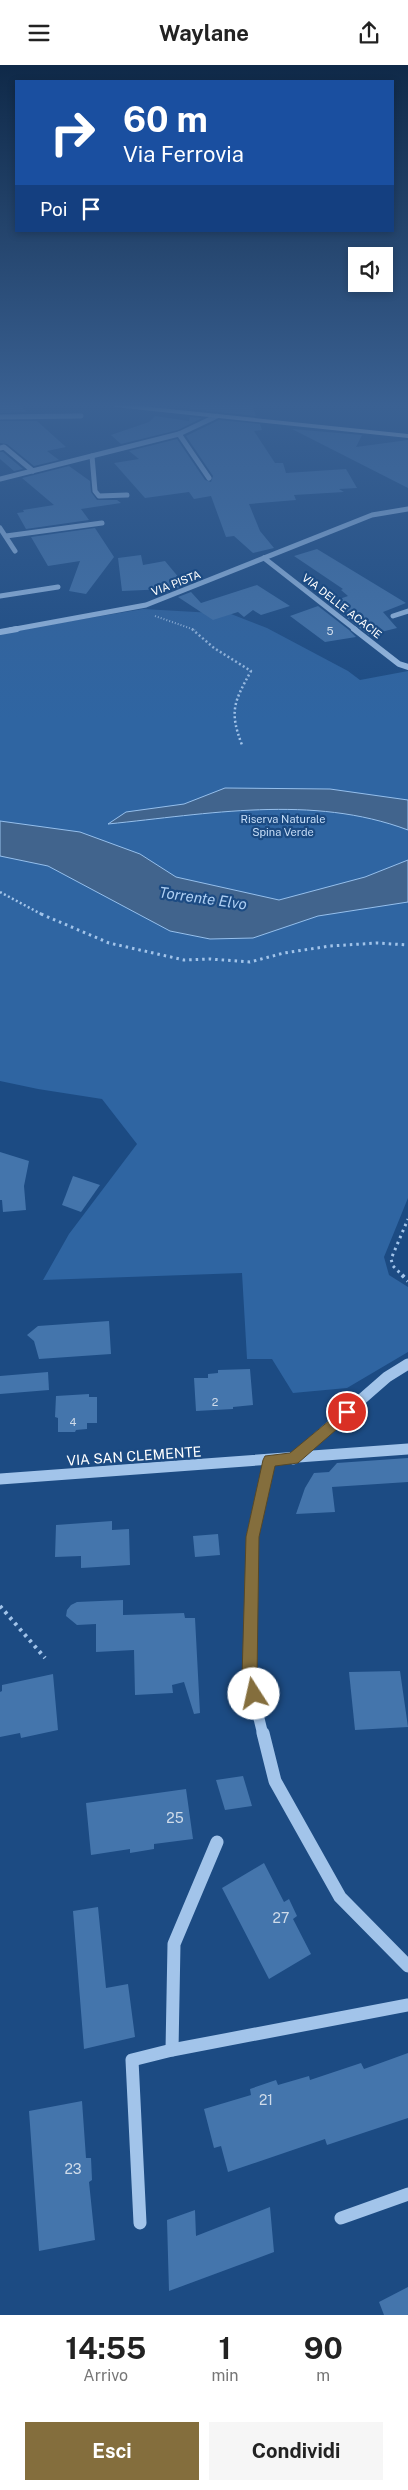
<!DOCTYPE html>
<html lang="it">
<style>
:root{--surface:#fff;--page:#f6f6f6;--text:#222;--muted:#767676;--accent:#846e3d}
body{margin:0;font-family:"Public Sans",sans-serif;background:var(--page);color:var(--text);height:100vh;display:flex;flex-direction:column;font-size:19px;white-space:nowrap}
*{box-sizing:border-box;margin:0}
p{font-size:16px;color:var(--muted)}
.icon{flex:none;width:28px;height:28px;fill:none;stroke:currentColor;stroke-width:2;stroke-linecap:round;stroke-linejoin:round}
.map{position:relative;height:2250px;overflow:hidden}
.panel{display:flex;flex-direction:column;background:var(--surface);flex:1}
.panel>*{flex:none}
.hud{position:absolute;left:15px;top:15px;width:379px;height:152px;border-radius:0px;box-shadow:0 2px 8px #0003;background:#1a4fa0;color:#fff;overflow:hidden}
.buttons{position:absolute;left:348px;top:182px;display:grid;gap:10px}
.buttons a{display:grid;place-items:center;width:45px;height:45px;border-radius:0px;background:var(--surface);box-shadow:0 2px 8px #0003;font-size:25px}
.pin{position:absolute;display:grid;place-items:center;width:42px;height:42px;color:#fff;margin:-21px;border:2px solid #fff;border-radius:50%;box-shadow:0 1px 5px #0007}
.me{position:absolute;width:55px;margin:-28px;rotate:350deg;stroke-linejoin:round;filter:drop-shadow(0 0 4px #0008)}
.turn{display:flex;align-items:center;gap:18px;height:105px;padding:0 25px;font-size:22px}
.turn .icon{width:65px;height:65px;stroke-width:2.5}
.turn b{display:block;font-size:35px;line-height:42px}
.then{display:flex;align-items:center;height:48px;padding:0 25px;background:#0003;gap:10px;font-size:19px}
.eta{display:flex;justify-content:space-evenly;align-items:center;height:85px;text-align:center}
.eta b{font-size:30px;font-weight:700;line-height:35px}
.button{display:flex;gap:10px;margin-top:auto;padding:10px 25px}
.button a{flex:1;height:58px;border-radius:0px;background:var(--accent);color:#fff;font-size:20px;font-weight:700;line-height:58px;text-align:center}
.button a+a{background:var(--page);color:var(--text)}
header{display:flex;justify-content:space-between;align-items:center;height:65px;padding:0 25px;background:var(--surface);font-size:22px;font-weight:700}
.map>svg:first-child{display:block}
</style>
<header><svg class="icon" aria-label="menu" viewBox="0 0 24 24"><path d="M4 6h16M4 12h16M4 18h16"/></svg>Waylane<svg class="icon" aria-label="share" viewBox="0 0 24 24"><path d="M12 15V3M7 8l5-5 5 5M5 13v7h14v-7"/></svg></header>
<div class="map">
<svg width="408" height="2250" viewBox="0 0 408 2250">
<rect width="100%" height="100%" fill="#1c4b83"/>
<polygon fill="#2f65a2" points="143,544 231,549 267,563 348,606 360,615 408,606 408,1133 384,1192 389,1210 408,1222 408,1287 347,1323 293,1328 272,1294 247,1294 242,1208 43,1215 69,1169 137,1079 102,1034 38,1024 0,1016 0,568"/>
<g fill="#41648d" stroke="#95bfec">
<path d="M225,723L330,724L408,735V765C312,729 208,749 108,759L126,747L184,739Z"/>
<polygon points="0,756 80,767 140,789 176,812 279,835 365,812 408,795 408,837 318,851 253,873 210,874 170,866 48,801 0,791"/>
</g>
<g fill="#4475ac">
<polygon points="0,340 19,340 27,347 0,348"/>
<polygon points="190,340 252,340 256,351 190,344"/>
<polygon points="155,351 189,356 190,352 202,353 178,365 121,379 111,370 149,357"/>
<polygon points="219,355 260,359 262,365 254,366 275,398 283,398 286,408 346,404 357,423 339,424 344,427 294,430 296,435 249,439 260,466 274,483 253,488 234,471 226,472 211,431 194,434 189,427 145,433 114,398 139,394 129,386 177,374 205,415 211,417 213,411 186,371"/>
<polygon points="0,356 37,356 66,382 47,386 59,395 34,401 7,379 0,378"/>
<polygon points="292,364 362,370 356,382 408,375 408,423"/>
<polygon points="0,387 3,387 23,404 14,406 0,394"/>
<polygon points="69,401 90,416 91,427 97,435 117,435 121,438 81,444 89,455 26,464 17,448 24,447 23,445 54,440 22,413"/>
<polygon points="95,463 114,492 86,529 69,526 80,496 48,501 31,472"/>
<polygon points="317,484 406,538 383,547 397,563 369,570 328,538 348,531 341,525 343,524 294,491"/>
<polygon points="141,490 143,500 165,496 185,520 170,526 167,524 122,526 118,493"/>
<polygon points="257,520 290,541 261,550 253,545 244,552 238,547 213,555 178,532 191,527 201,538"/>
<polygon points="318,541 349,565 356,572 325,577 290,551"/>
<polygon points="0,1087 29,1096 24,1121 26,1145 3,1147 2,1135 0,1135"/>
<polygon points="73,1111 100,1120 81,1147 62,1140"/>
<polygon points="109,1256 111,1289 39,1294 34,1276 27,1270 38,1261"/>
<polygon points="250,1304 253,1340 233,1342 233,1344 196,1346 194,1313 208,1313 208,1309 218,1308 218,1305"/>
<polygon points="48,1307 49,1325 0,1329 0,1311"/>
<polygon points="89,1329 89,1332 97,1332 97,1358 87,1358 87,1364 76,1365 75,1367 58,1367 58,1353 55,1352 56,1331"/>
<polygon points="408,1393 408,1417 332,1422 335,1447 296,1449 305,1423 314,1408 329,1407 337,1398"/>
<polygon points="112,1456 112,1465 129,1464 130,1500 81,1503 81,1491 55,1492 56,1460"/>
<polygon points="218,1469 220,1490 195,1492 193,1471"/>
<polygon points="123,1535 123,1550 184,1548 185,1553 195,1553 200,1648 194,1649 184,1617 172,1620 173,1628 135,1630 134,1585 96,1587 96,1559 77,1560 66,1551 67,1545 71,1540 77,1537"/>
<polygon points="400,1606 408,1662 355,1665 349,1607"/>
<polygon points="53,1609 58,1665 21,1673 20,1668 0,1672 0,1627 2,1626 2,1620"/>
<polygon points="243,1711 252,1741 225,1745 216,1715"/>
<polygon points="186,1724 193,1774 154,1779 154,1784 130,1788 130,1784 91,1790 86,1738"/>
<polygon points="264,1798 284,1837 289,1834 297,1851 293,1854 311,1889 269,1914 222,1823"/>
<polygon points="98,1842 106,1923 128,1919 135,1972 84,1984 73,1846"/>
<polygon points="408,1988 408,2053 327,2080 325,2074 228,2107 221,2081 214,2083 204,2044 251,2030 250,2024 276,2015 278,2020 309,2011 310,2015 361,1998 364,2004"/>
<polygon points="82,2036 86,2093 91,2093 92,2115 89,2117 95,2175 39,2186 29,2046"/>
<polygon points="270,2142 274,2187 169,2226 167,2155 195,2145 196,2171"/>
<polygon points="408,2222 408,2250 384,2250 379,2237"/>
</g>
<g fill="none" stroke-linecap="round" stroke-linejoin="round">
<polyline stroke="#a2c4ea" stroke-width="2" stroke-dasharray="1 2" stroke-linecap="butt" points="155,551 195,565"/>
<g stroke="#a2c4ea" stroke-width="2.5" stroke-dasharray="2 2.5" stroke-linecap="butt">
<path d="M192,564L214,583L251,606C234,637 229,646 242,680"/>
<polyline points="0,827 43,850"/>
</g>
<g stroke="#a2c4ea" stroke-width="3" stroke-dasharray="2.5 4" stroke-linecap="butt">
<polyline points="41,849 109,878 184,895 210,894 250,897 284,888 330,881 377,878 408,880"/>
<polyline points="404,1212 393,1201 391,1194 408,1154"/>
</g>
<g stroke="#a2c4ea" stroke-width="4" stroke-dasharray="3 4.5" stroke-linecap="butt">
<polyline points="402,1210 408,1216"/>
<polyline points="0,1541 45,1593"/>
</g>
<g stroke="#a2c4ea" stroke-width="5">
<polyline points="0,352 81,351"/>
<polyline points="179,369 209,413"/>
<polyline points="0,383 4,382 33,406"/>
<polyline points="92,391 95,426 99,431 127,430"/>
<polyline points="0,414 179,369 217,351"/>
<polyline points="0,463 15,486"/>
<polyline points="6,471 102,458"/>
<polyline points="264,493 356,565"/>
<polyline points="0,531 58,522"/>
<polyline points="393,551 408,546"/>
<polyline points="10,565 146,540 372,450 408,444"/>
</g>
<g stroke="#a2c4ea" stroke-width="6">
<polyline points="354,564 399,599 408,602"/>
<polyline points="0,567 17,564"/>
</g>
<g stroke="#a2c4ea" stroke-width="11">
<polyline points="293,1394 387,1312 408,1299"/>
<polyline points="0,1414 408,1384"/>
<polyline points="263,1670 249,1612 252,1471 270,1395"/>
</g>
<g stroke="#a2c4ea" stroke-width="13">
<polyline points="263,1668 275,1716 340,1832 408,1901"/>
<polyline points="172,1985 174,1879 217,1777"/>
<polyline points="341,2153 408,2129"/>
<polyline points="140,2158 132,1995 172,1985 408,1940"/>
</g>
<polygon fill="#e6f0fe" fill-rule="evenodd" points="112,340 131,340 408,369 408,373 115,342"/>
</g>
<linearGradient id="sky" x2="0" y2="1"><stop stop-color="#0f2948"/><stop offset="0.52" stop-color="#3a6193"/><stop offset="1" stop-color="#3a6193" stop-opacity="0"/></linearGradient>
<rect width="408" height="655" fill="url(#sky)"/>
<polygon fill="#846e3d" stroke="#564828" points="347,1341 352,1343 353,1347 352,1351 298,1398 275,1401 259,1472 257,1612 261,1629 259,1634 254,1637 248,1634 242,1612 246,1472 263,1395 265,1391 290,1388"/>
<g text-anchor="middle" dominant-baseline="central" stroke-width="4.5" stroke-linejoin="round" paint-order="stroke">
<g font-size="11" fill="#fff" stroke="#1c4b83">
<text transform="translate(176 518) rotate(-21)">VIA PISTA</text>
<text transform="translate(342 541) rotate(38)">VIA DELLE ACACIE</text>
</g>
<g font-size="11" fill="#d0dcea">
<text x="330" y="566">5</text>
<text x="215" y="1337">2</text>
<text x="73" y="1357">4</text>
</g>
<g font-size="11" fill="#c7def8" stroke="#1c4b83">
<text x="283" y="754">Riserva Naturale<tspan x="283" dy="13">Spina Verde</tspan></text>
</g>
<g font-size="14" fill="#fff" stroke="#1c4b83">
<text transform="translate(134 1391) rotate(-4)">VIA SAN CLEMENTE</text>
</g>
<g font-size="14" fill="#d0dcea">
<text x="175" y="1753">25</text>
<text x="281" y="1853">27</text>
<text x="266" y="2035">21</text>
<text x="73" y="2104">23</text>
</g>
<g font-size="15" font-style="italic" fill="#adcef2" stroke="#1c4b83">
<text transform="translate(203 833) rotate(8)">Torrente Elvo</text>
</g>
</g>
</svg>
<div class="buttons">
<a><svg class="icon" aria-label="sound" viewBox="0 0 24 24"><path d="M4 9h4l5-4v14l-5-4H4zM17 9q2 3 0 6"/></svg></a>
</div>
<div class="pin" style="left:347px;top:1347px;background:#d93025"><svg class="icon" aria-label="arrive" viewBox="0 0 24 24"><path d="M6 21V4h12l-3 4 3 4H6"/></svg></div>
<svg class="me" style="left:254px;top:1629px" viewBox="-20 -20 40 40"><circle r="19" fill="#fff"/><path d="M0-13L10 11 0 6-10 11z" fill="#846e3d"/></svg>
<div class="hud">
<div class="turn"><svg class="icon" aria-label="right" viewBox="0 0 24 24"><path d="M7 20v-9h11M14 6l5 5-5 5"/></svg><div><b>60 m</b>Via Ferrovia</div></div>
<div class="then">Poi<svg class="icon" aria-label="arrive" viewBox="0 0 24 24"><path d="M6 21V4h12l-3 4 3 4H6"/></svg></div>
</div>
</div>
<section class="panel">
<div class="eta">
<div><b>14:55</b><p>Arrivo</p></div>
<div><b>1</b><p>min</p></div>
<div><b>90</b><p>m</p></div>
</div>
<div class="button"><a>Esci</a><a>Condividi</a></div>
</section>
